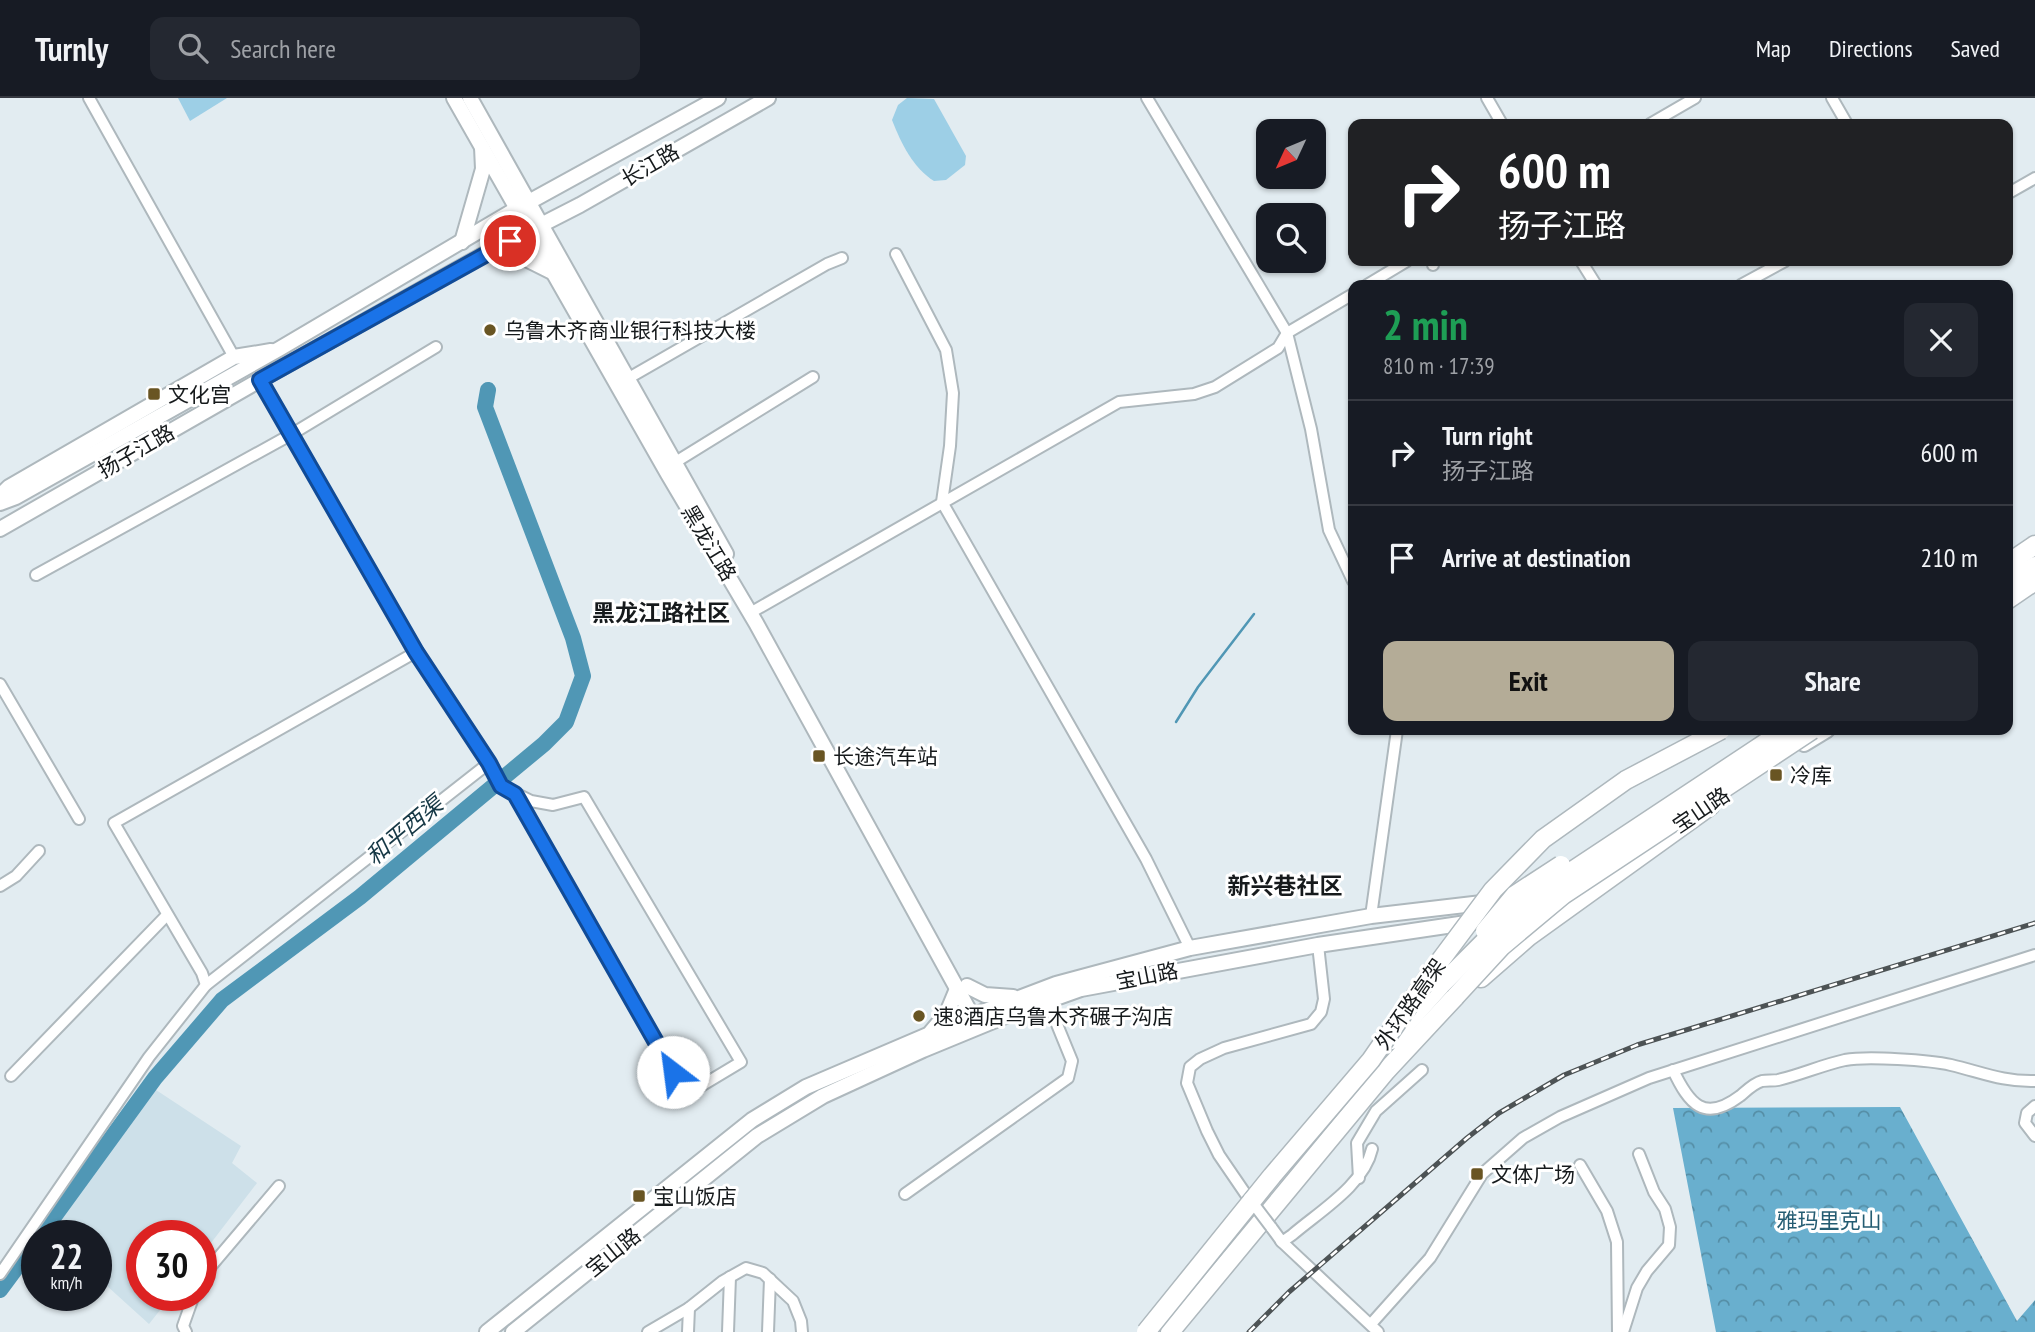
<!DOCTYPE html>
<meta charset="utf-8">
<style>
:root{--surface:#171b24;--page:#242831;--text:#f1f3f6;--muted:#9ea1a6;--line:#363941;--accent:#b4ac97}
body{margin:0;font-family:"PT Sans Narrow","Noto Sans SC",sans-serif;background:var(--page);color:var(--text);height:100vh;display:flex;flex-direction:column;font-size:26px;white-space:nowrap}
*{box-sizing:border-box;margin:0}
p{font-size:23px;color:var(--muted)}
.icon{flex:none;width:38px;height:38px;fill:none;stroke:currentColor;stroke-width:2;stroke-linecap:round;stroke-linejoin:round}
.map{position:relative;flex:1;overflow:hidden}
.details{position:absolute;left:1348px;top:182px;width:665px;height:455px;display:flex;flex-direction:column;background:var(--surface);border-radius:14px;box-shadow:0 2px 5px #0004}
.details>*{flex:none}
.guide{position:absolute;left:1348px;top:21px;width:665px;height:147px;border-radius:14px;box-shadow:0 2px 5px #0004;background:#202124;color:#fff;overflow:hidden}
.needle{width:46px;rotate:226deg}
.buttons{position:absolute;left:1256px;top:21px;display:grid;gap:14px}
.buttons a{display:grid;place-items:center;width:70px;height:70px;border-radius:14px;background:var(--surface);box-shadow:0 2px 5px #0004;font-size:35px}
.speed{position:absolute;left:21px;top:1122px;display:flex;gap:14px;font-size:35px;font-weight:700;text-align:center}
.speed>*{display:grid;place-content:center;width:91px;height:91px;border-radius:50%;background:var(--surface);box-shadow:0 2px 5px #0004;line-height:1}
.speed small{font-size:18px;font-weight:400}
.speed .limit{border:10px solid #d22;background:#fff;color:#111}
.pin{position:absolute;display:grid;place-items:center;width:60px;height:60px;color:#fff;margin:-30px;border:4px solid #fff;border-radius:50%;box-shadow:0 2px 7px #0007}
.me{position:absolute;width:77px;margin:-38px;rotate:330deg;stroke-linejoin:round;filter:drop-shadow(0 0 5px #0008)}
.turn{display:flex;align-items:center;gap:24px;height:147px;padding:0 35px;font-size:32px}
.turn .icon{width:91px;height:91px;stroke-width:2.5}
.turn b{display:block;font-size:49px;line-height:60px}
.round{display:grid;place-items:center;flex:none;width:74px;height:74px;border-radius:14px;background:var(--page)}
.summary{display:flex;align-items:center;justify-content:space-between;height:119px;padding:0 35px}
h1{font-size:42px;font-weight:600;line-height:52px;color:#1e9e55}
.primary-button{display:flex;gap:14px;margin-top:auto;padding:14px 35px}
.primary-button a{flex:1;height:80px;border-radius:14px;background:var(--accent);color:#111;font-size:28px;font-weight:600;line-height:80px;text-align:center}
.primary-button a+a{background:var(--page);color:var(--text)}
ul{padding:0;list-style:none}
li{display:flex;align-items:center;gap:21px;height:105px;padding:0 35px;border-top:2px solid var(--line)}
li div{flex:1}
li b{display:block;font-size:26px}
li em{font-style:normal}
header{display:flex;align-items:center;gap:42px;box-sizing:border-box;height:98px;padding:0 35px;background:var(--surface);border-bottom:2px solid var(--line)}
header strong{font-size:33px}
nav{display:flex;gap:38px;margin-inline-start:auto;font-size:24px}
.search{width:490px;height:63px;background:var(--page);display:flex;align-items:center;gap:18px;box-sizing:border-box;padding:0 24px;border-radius:14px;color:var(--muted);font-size:26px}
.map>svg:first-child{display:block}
</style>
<header>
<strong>Turnly</strong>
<div class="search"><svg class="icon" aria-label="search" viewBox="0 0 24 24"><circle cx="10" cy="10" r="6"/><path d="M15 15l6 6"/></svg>Search here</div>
<nav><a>Map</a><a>Directions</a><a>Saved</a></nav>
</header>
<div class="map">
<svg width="2035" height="1234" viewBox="0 0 2035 1234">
<defs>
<pattern id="forest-crowns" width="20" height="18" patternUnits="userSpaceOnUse" patternTransform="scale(1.75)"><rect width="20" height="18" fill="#69afce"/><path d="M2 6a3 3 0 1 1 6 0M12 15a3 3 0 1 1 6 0" fill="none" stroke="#558ea6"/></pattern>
</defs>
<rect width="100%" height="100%" fill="#e2ecf1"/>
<polygon fill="#cde0e9" points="153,990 241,1048 232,1065 257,1085 201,1158 201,1138 142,1138 142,1197 172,1197 149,1226 96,1178 96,1138 51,1138 48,1135"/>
<g fill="#9dcfe6">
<polygon points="178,0 227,0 190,23"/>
<path d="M907,0L934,1L966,58L965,67L946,82L934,83C913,70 901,45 892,22L898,7Z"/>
</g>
<polygon fill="url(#forest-crowns)" points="1900,1009 2017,1223 2035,1202 2035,1234 1716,1234 1673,1010"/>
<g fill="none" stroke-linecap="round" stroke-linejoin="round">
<polyline stroke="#5097b5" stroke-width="2.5" points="1176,624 1198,589 1254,516"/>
<g stroke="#5097b5" stroke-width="16">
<polyline points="40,1138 155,980 222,902 360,799 544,646 566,624 583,578 573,540 485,309 488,292"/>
<polyline points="0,1192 37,1142"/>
</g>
<defs>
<g id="minor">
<polyline points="89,0 234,259"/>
<polyline points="1147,0 1287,235 1353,196"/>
<polyline points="1487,0 1502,26"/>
<polyline points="1832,0 1847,26"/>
<polyline points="1650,26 1695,0"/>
<polyline points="2007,96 2035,80"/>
<polyline points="896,156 946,252 953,295 950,348 942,404 1146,761 1190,850"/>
<polyline points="1433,163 1433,167"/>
<polyline points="1581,163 1596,187"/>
<polyline points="1367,187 1407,163"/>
<polyline points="1741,187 1785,163"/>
<polyline points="1287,235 1311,331 1329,432 1353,483"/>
<polyline points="627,281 827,166 842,160"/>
<polyline points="260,282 416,554 489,665 501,688 531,703 553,707 584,699 741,964 686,997 515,696"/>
<polyline points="674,365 813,279"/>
<polyline points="36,477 292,336 436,249"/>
<polyline points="750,515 1119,304 1194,296 1215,289 1278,250 1287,235"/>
<polyline points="0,586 79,721"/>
<polyline points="0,788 16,778 39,753"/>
<polyline points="1371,818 1397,632"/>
<polyline points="206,887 202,875 114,725 416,554"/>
<path d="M1673,972C1689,1006 1704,1025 1740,998C1746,993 1754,985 1762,983C1767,982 1773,983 1778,982C1800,977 1822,967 1845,962C1867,958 1929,962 1951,967C1981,974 2003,984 2035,983"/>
<polyline points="11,978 167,817"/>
<polyline points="2035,1008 2027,1015 2025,1025 2035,1038"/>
<polyline points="1580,1067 1607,1113 1617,1144 1618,1234"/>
<polyline points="1359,1080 1357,1045 1376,1013 1422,972"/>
<polyline points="905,1096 1068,980 1072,963 1047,902"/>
<polyline points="1247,1098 1219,1057 1207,1033 1187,985 1190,969 1200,961 1224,950 1311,926 1321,914 1324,901 1318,847"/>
<path d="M1271,1129L1282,1144L1292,1137C1320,1113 1364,1087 1372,1051"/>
<polyline points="1281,1143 1378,1234"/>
<polyline points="0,1176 149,959 206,887 489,665"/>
<polyline points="201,1180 279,1088"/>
<polyline points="1371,1226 1430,1160 1482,1076 1523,1040 1560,1019 1649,980 2035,857"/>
<polyline points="186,1234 183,1228 194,1197"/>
<polyline points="648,1234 689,1210 723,1183 746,1170 763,1175 793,1203 801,1223 802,1234"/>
<polyline points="688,1234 689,1210"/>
<polyline points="728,1234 730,1179"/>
<polyline points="768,1234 770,1181"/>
<polyline points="1623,1234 1637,1190 1647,1173 1669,1147 1670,1129 1665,1111 1654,1094 1639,1056"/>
</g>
<g id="major">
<polyline points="454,0 668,376 756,525 976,925"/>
<polyline points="470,0 726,456"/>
<polyline points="462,144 483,71 482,49"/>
<polyline points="492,154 514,155 554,175"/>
<polyline points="0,398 9,389 234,259 271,253"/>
<polyline points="0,405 16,399 279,251 518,110 718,0"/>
<polyline points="0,431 260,282 490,153 580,107 768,0"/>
<polyline points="1804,646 1827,632"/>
<polyline points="967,888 985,897 1013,899"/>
<polyline points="931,934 947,915 957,891"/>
<polyline points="487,1234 752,1022 806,989 972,918 1056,886 1190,850 1371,818 1516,801"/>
<polyline points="513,1234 757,1038 823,998 923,952 1008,917 1081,891 1318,847 1500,820"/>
</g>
<g id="highway">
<polyline points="2007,466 2035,447"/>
<polyline points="2007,486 2035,468"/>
<polyline points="2007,502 2035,483"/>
<polyline points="1481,880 1528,839 1710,708"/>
<polyline points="1392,942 1441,887"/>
<polyline points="1170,1234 1386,973 1455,899"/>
</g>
</defs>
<use href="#minor" stroke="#aeb8bd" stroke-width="14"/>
<use href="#major" stroke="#aeb8bd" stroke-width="18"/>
<use href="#highway" stroke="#aeb8bd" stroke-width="21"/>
<use href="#minor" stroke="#fff" stroke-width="10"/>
<use href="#major" stroke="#fff" stroke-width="14"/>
<use href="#highway" stroke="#fff" stroke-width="18"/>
<defs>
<polyline id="rail" points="1249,1234 1289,1194 1467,1040 1499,1015 1564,977 1637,947 2035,825"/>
</defs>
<use href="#rail" stroke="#4d5355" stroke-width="5"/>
<use href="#rail" stroke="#fff" stroke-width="2.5" stroke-dasharray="8" stroke-linecap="butt"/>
<defs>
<polyline id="minor-bridge" points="1249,1100 1271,1129"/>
<g id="highway-bridge">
<polyline points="1485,833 1515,797 1561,767"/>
<polyline points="1441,887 1491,837 1554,785 1785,632"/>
<polyline points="1455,899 1502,848 1563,797 1812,632"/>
<polyline points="1146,1234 1272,1078 1371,962 1434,871 1493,792 1543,741 1626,682 1721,632"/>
</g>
</defs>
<use href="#minor-bridge" stroke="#aeb8bd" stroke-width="14" stroke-linecap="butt"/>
<use href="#highway-bridge" stroke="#aeb8bd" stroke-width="21" stroke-linecap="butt"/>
<use href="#minor-bridge" stroke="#fff" stroke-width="10"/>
<use href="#highway-bridge" stroke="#fff" stroke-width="18"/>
</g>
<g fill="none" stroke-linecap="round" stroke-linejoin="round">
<defs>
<polyline id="route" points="510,143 260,282 416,554 489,665 501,688 515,696 673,974"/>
</defs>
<use href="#route" stroke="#114b97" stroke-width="18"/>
<use href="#route" stroke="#1a73e8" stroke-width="12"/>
</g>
<g fill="#695523" stroke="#fff" stroke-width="2.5">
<circle cx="490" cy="232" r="7"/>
<rect x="147" y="289" width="14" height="14" rx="3.5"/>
<rect x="812" y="651" width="14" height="14" rx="3.5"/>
<rect x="1769" y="670" width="14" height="14" rx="3.5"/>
<circle cx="919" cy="918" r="7"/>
<rect x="1470" y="1069" width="14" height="14" rx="3.5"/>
<rect x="632" y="1091" width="14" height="14" rx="3.5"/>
</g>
<g text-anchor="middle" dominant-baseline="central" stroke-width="6" stroke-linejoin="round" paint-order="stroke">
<g font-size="21" fill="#161a1c" stroke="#fff">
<text transform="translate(650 67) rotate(-30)">长江路</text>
<text transform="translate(136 353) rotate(-30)">扬子江路</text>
<text transform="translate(709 445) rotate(59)">黑龙江路</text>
<text transform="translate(1701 712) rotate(-34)">宝山路</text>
<text transform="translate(1147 878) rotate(-11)">宝山路</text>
<text transform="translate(1410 906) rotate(-55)">外环路高架</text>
<text transform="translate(613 1154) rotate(-39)">宝山路</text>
</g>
<g font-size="21" fill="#161a1c" stroke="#fff" text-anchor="start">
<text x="504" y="232">乌鲁木齐商业银行科技大楼</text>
<text x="168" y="296">文化宫</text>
<text x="833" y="658">长途汽车站</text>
<text x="1790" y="677">冷库</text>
<text x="933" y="918">速8酒店乌鲁木齐碾子沟店</text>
<text x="1491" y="1076">文体广场</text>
<text x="653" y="1098">宝山饭店</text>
</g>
<g font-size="21" fill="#245c72" stroke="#fff">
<text x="1829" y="1122">雅玛里克山</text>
</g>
<g font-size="23" font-weight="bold" fill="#161a1c" stroke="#fff">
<text x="661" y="514">黑龙江路社区</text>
<text x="1285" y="787">新兴巷社区</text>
</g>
<g font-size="23" font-style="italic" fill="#163845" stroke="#fff">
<text transform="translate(404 732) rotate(-40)">和平西渠</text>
</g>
</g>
</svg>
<div class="buttons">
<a><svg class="needle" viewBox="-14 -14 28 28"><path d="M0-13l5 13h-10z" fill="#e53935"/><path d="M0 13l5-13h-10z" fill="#9ea1a6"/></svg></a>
<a><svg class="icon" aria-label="search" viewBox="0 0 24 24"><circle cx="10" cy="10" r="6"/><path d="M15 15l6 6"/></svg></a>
</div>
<div class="speed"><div>22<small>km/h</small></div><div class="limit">30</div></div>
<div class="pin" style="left:510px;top:143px;background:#d93025"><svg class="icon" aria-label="arrive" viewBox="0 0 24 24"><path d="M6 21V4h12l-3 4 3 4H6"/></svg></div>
<svg class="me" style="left:673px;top:974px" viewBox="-20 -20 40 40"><circle r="19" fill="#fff"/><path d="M0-13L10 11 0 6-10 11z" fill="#1a73e8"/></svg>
<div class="guide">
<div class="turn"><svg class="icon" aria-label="right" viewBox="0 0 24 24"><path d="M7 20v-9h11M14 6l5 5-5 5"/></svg><div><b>600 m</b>扬子江路</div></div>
</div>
<section class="details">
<div class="summary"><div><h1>2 min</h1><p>810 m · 17:39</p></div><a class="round"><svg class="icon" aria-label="close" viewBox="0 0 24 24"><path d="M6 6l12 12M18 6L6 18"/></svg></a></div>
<ul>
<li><svg class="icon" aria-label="right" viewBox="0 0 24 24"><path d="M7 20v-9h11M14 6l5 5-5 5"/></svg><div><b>Turn right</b><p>扬子江路</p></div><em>600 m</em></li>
<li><svg class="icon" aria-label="arrive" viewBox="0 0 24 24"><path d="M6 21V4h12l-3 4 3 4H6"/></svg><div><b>Arrive at destination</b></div><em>210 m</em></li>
</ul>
<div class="primary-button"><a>Exit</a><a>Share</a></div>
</section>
</div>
